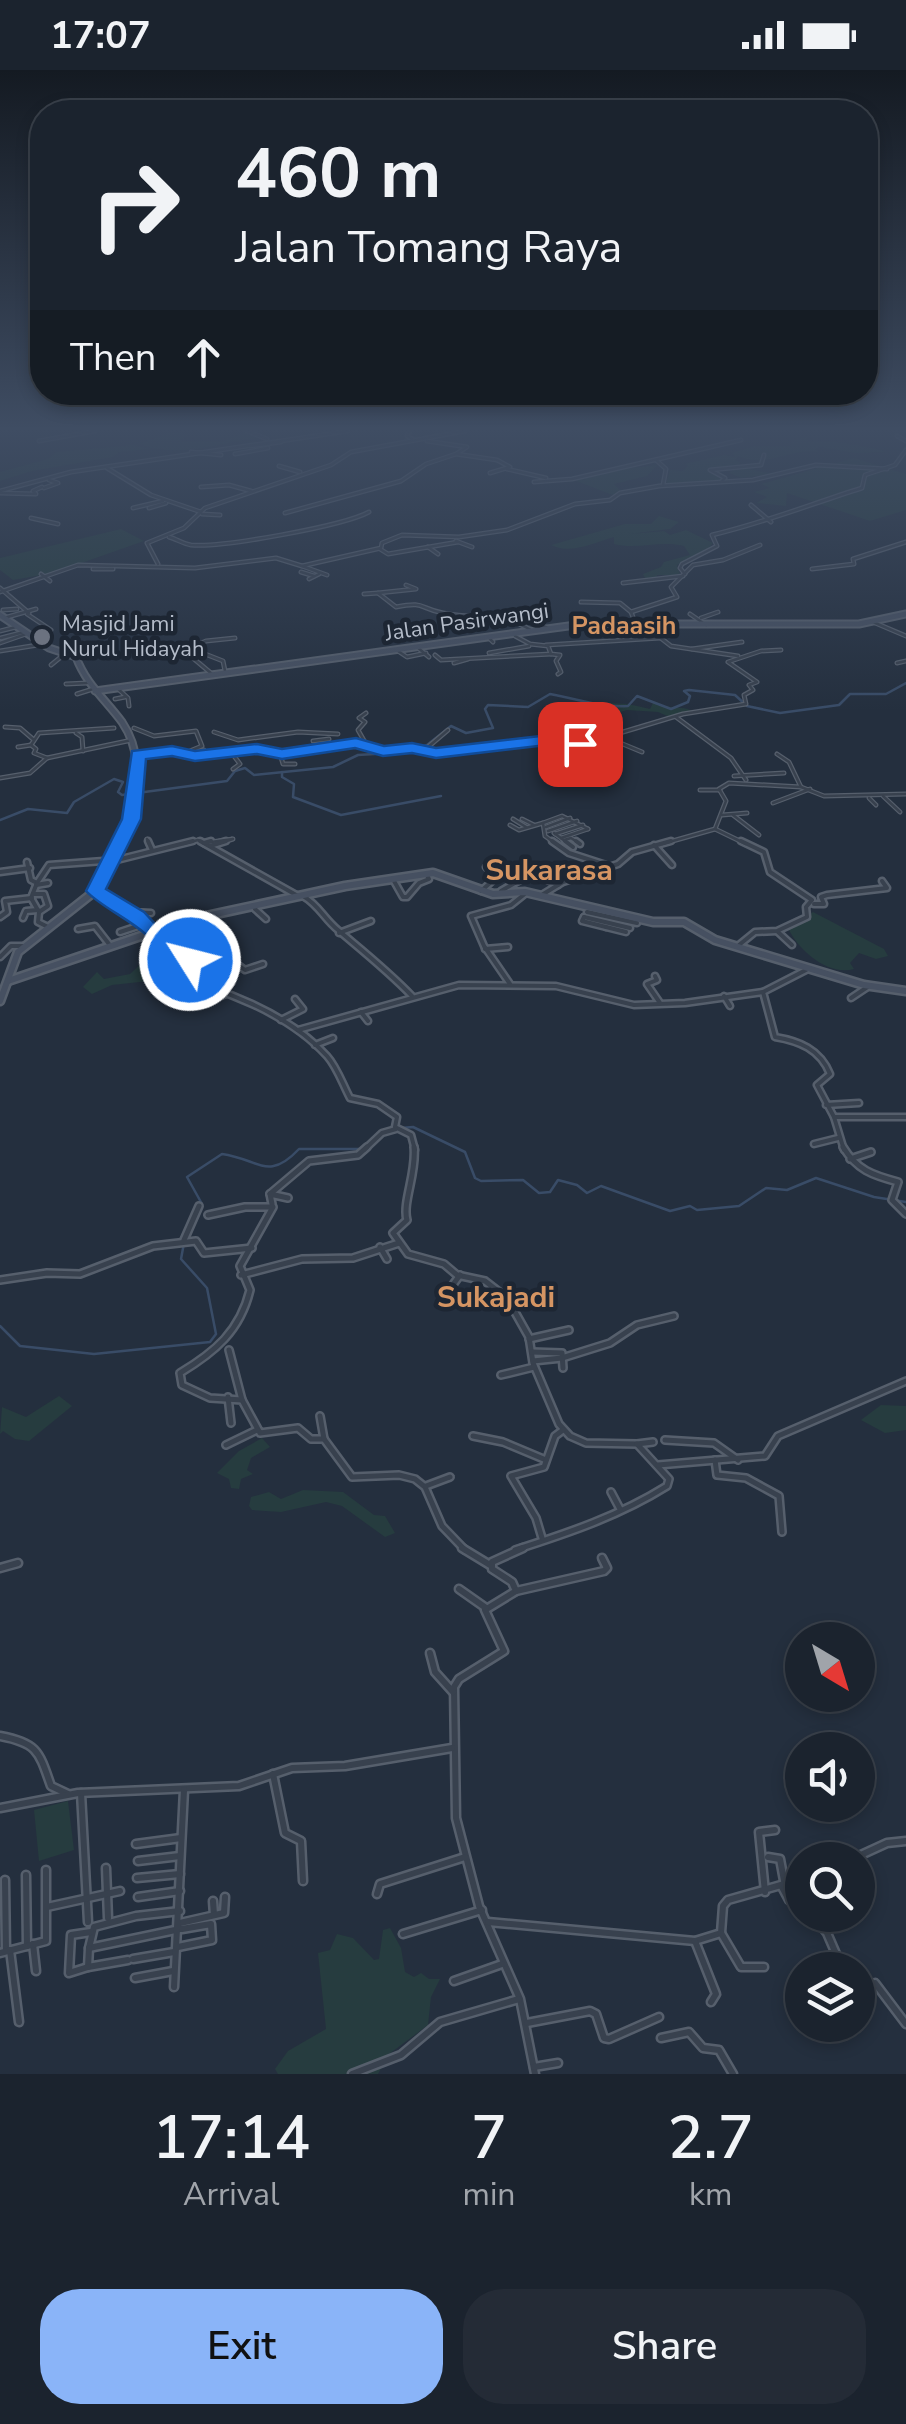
<!DOCTYPE html>
<style>
:root{--surface:#1b232e;--page:#242b36;--text:#f1f3f6;--muted:#a0a4aa;--line:#39404a;--accent:#8ab4f8}
body{margin:0;font-family:"Nunito Sans",sans-serif;background:var(--page);color:var(--text);height:100vh;display:flex;flex-direction:column;font-size:38px;white-space:nowrap}
*{box-sizing:border-box;margin:0}
p{font-size:32px;color:var(--muted)}
.icon{flex:none;width:55px;height:55px;fill:none;stroke:currentColor;stroke-width:2;stroke-linecap:round;stroke-linejoin:round}
.map{position:relative;height:2004px;overflow:hidden}
.sheet{display:flex;flex-direction:column;background:var(--surface);flex:1}
.sheet>*{flex:none}
.hud{position:absolute;left:30px;top:30px;width:848px;height:305px;border-radius:40px;box-shadow:0 5px 15px #0003,0 0 0 2px var(--line);background:#1b232e;color:var(--text);overflow:hidden}
.needle{width:65px;rotate:142deg}
.fabs{position:absolute;left:785px;top:1552px;display:grid;gap:20px}
.fabs a{display:grid;place-items:center;width:90px;height:90px;border-radius:50%;background:var(--surface);box-shadow:0 5px 15px #0003,0 0 0 2px var(--line);font-size:50px}
.pin{position:absolute;display:grid;place-items:center;width:85px;height:85px;color:#fff;margin:-42px;border-radius:20px;box-shadow:0 5px 15px #0006}
.me{position:absolute;width:110px;margin:-55px;rotate:306deg;stroke-linejoin:round;filter:drop-shadow(0 0 8px #0008)}
.turn{display:flex;align-items:center;gap:35px;height:210px;padding:0 40px;font-size:45px}
.turn .icon{width:130px;height:130px;stroke-width:2.5}
.turn b{display:block;font-size:70px;line-height:85px}
.then{display:flex;align-items:center;height:95px;padding:0 40px;background:#0003;gap:20px;font-size:38px}
.eta{display:flex;justify-content:space-evenly;align-items:center;height:170px;text-align:center}
.eta b{font-size:60px;font-weight:600;line-height:70px}
.button{display:flex;gap:20px;margin-top:auto;padding:20px 40px}
.button a{flex:1;height:115px;border-radius:40px;background:var(--accent);color:#111;font-size:40px;font-weight:600;line-height:115px;text-align:center}
.button a+a{background:var(--page);color:var(--text)}
.status{display:flex;justify-content:space-between;align-items:center;height:70px;padding:0 50px;background:var(--surface);direction:ltr}
.status svg{height:28px;fill:currentColor}
.map>svg:first-child{display:block}
</style>
<div class="status"><b>17:07</b><svg viewBox="0 0 49 12"><path d="M0 12V9h3v3zM5 12V6h3v6zM10 12V3h3v9zM15 12V0h3v12zM26 1h20v11H26zM47 4h2v5h-2z"/></svg></div>
<div class="map">
<svg width="906" height="2004" viewBox="0 0 906 2004">
<rect width="100%" height="100%" fill="#242f3e"/>
<g fill="#263c3f">
<path d="M173,361L187,365L180,371L222,372L247,361L259,368C223,371 180,390 140,374Z"/>
<path d="M807,367L808,371C822,369 874,377 887,382L856,383L820,377L815,379L818,382C786,378 768,399 738,386L735,390L740,392L739,397L773,404L742,408L729,403L736,398H713L710,403L724,408L715,413L666,414L670,400L683,401L688,396L685,394L724,385L735,387L733,383L754,376H790L791,371Z"/>
<polygon points="134,375 149,379 119,382 113,387 32,401 0,411 0,402 48,389 57,382"/>
<polygon points="854,388 906,404 906,440 870,451 787,423 786,436 756,433 767,427 754,422 770,418 761,414"/>
<polygon points="657,395 647,406 614,414 623,423 615,426 574,410 586,409 582,405 589,403"/>
<path d="M659,446L679,452L670,459L630,464L664,461L670,465L686,460L713,473L703,484L677,495L680,505H657V509L646,510L643,504L661,497L664,492L690,485L684,476C660,470 638,480 614,474V467C592,473 572,485 551,475L625,454H651Z"/>
<polygon points="121,459 144,471 53,503 13,510 0,500 0,488"/>
<path d="M654,631C668,641 680,634 695,642L672,648L658,642L627,640L597,649L586,642C601,628 630,634 650,639Z"/>
<path d="M813,842L884,879L888,886L876,889L859,883L850,893L854,899C828,906 799,881 788,858Z"/>
<polygon points="161,890 149,911 112,915 92,924 83,917 97,902 104,909 130,904 144,891"/>
<polygon points="59,1326 72,1336 29,1371 15,1369 3,1361 0,1364 2,1337 26,1347"/>
<polygon points="881,1335 906,1336 906,1360 885,1363 861,1350"/>
<polygon points="262,1368 270,1377 251,1388 247,1400 253,1404 241,1409 239,1419 231,1418 229,1409 217,1403 239,1381"/>
<polygon points="303,1420 343,1422 374,1445 385,1446 395,1463 385,1467 342,1436 326,1432 281,1442 252,1440 249,1436 251,1427 269,1422 281,1429"/>
<polygon points="68,1731 74,1780 39,1791 34,1740"/>
<polygon points="390,1858 401,1878 405,1902 414,1907 421,1903 429,1909 440,1909 431,1927 428,1955 389,1984 378,2004 278,2004 275,1999 288,1981 326,1959 318,1883 330,1880 337,1864 353,1868 374,1890 379,1889 383,1860"/>
</g>
<g fill="none" stroke-linecap="round" stroke-linejoin="round">
<g stroke="#394c67" stroke-width="2.5">
<polyline points="282,702 282,707 294,714 293,727 341,745 441,726"/>
<path d="M0,750L28,739L67,743L74,732L114,709L123,712L118,722L122,725L227,711L235,701L245,698L254,705L333,697L358,685L407,682L427,675L451,656L466,663L493,658L485,639L488,635L528,637L550,624C579,629 599,638 628,636L637,626L671,639L688,632L690,626L684,621L689,620L735,625L747,636L780,643L839,635L850,624H886L906,613"/>
<polyline points="389,1059 413,1057 465,1082 475,1108 481,1111 523,1110 539,1123 550,1122 558,1110 577,1115 587,1123 601,1116 670,1141 690,1136 697,1140 739,1136 766,1118 787,1120 816,1108 874,1127 906,1132"/>
<path d="M202,1134L187,1107L222,1084C259,1089 268,1112 299,1079H362"/>
<polyline points="0,1256 20,1276 94,1284 210,1272 216,1264 207,1218 181,1189 184,1173"/>
</g>
<defs>
<g id="street-far3">
<polyline points="247,361 267,369"/>
<polyline points="410,361 407,366 414,370"/>
<polyline points="897,366 906,371"/>
<polyline points="39,371 95,361"/>
<polyline points="427,371 467,377 456,384 497,390 510,397 490,403"/>
<polyline points="250,376 281,372"/>
<polyline points="191,382 221,385"/>
<polyline points="235,384 268,378"/>
<polyline points="656,390 666,399 663,415"/>
<polyline points="279,396 300,402"/>
<polyline points="107,398 151,425 201,442"/>
<polyline points="507,399 546,408"/>
<polyline points="722,411 725,408 710,400 761,395 764,385"/>
<polyline points="534,412 572,409 741,370"/>
<polyline points="201,417 229,415 251,421"/>
<polyline points="44,418 58,413 49,410"/>
<polyline points="0,421 71,402 348,361"/>
<polyline points="0,423 36,424 33,421 42,417"/>
<polyline points="751,435 771,452"/>
<polyline points="133,438 163,431"/>
<polyline points="149,438 166,433"/>
<polyline points="285,443 401,411 426,394 456,384"/>
<polyline points="202,444 220,445"/>
<polyline points="31,448 58,454"/>
<path d="M169,467C176,469 184,474 191,475C221,478 343,456 369,442"/>
<polyline points="456,471 472,477"/>
<polyline points="428,477 438,484"/>
<polyline points="380,479 388,484 458,472"/>
<polyline points="158,494 147,473 184,458 205,438 331,395 351,382 465,361"/>
<polyline points="302,496 327,505"/>
<polyline points="93,499 113,499"/>
<polyline points="812,499 854,494 853,489 906,472"/>
<polyline points="301,502 314,506"/>
<polyline points="41,504 50,511"/>
<path d="M685,504L680,498L682,494L717,476L712,465C764,453 811,434 862,418L865,405L895,395L906,380"/>
<polyline points="309,509 319,504"/>
<polyline points="623,513 683,506"/>
<path d="M406,515L416,519L378,523L396,537C426,531 418,538 443,543C480,551 494,539 531,560"/>
<polyline points="0,518 29,543"/>
<polyline points="0,522 78,495 195,498 276,488 302,496 381,478 382,473 402,465 459,467 507,460 575,434 610,430 620,423 659,416 753,410 816,395 887,399"/>
<polyline points="364,524 378,523"/>
<polyline points="581,532 620,533 631,542"/>
<polyline points="3,540 17,539"/>
<polyline points="27,544 51,560 29,565"/>
<polyline points="690,544 706,555"/>
<polyline points="533,546 528,550 548,558"/>
<polyline points="4,548 36,539"/>
<polyline points="701,548 718,542"/>
<polyline points="873,552 906,566"/>
<polyline points="636,555 631,542 677,527 671,517 693,495 723,490 760,475"/>
<polyline points="644,555 671,576 738,586"/>
<polyline points="0,561 16,557"/>
<polyline points="515,566 530,574 548,576 551,584 560,585 556,591 561,602 558,604"/>
<polyline points="1,568 24,562"/>
<polyline points="490,569 493,572"/>
<polyline points="0,573 26,564"/>
<polyline points="546,575 660,568"/>
<polyline points="417,577 429,587"/>
<polyline points="692,579 742,572"/>
<polyline points="0,581 44,574"/>
<polyline points="398,581 407,587 426,583"/>
<polyline points="64,582 95,581"/>
<polyline points="187,583 185,580 206,571 235,568"/>
<polyline points="187,583 200,582 223,591 225,601"/>
<polyline points="187,583 212,604"/>
<polyline points="489,583 529,576"/>
<polyline points="435,585 441,590 551,584"/>
<polyline points="454,593 468,589"/>
<polyline points="897,593 906,591"/>
<polyline points="51,595 67,582"/>
<polyline points="66,614 87,613"/>
<polyline points="116,617 128,628 129,636"/>
<polyline points="77,624 93,619"/>
<polyline points="115,629 125,627"/>
<polyline points="366,643 359,648 365,652 358,660 366,674"/>
<polyline points="676,647 731,688 746,710"/>
<polyline points="5,657 20,658 34,670"/>
<polyline points="134,658 154,666 196,661 202,676 185,683"/>
<polyline points="214,662 238,670 298,662 338,664"/>
<polyline points="76,663 82,667 83,681"/>
<polyline points="601,665 642,682"/>
<polyline points="313,671 329,669"/>
<polyline points="583,674 600,679"/>
<polyline points="18,677 31,675"/>
<polyline points="428,677 448,660"/>
<polyline points="231,682 240,694 233,699"/>
<polyline points="189,684 204,680"/>
<polyline points="280,684 283,694 295,694"/>
<polyline points="777,684 789,692 801,717"/>
<polyline points="138,685 172,681 195,686 257,679 282,684 356,672 383,681 412,678 436,683 567,668 583,674 683,644 746,634 744,625 753,620 749,615 757,612 728,592 761,581 781,580"/>
<polyline points="47,688 34,683 36,679 31,675 39,663 114,658"/>
<polyline points="734,706 784,703"/>
<polyline points="0,708 30,703 47,688 132,670"/>
<polyline points="700,720 720,720"/>
<polyline points="883,726 900,742"/>
<polyline points="869,728 876,735"/>
<polyline points="773,733 810,719"/>
<polyline points="722,745 747,743"/>
<polyline points="733,745 759,765"/>
<polyline points="513,749 526,757"/>
<polyline points="522,749 534,755"/>
<polyline points="510,755 519,760 543,753"/>
<polyline points="546,757 570,748"/>
<polyline points="715,759 746,774"/>
<polyline points="548,761 577,751"/>
<polyline points="554,763 569,774"/>
<polyline points="555,764 583,755"/>
<polyline points="561,768 588,759"/>
<polyline points="147,769 149,774"/>
<polyline points="564,770 571,768 580,774"/>
<polyline points="204,773 233,769 217,774"/>
<polyline points="183,774 198,770 205,774"/>
<polyline points="556,774 545,766 543,753 562,746 588,759"/>
<polyline points="662,774 715,759 726,731 719,719 729,713 801,717 824,726 906,724"/>
</g>
<g id="street-far2">
<polyline points="148,771 152,780"/>
<polyline points="200,771 298,826"/>
<polyline points="552,771 569,783 606,795"/>
<polyline points="565,771 573,777"/>
<polyline points="576,771 580,774"/>
<polyline points="204,773 211,771"/>
<polyline points="654,775 672,795"/>
<polyline points="210,776 226,771"/>
<polyline points="27,792 31,810 37,813 31,828 39,842 38,852 48,857"/>
<polyline points="486,797 496,808"/>
<polyline points="0,802 30,798"/>
<polyline points="394,811 403,827 407,827 419,813 429,809 426,804"/>
<polyline points="37,813 49,795 117,790 193,771"/>
<polyline points="36,815 48,813"/>
<polyline points="481,821 499,805 497,800"/>
<polyline points="501,821 532,803 558,815"/>
<polyline points="33,824 44,824 48,836 39,842"/>
<path d="M303,826C319,835 324,849 338,860C364,882 388,901 412,926"/>
<polyline points="540,826 563,812 618,794 632,782 671,771"/>
<polyline points="814,834 824,834 821,827 827,825 887,818 882,811"/>
<polyline points="255,839 266,849"/>
<polyline points="130,842 151,843"/>
<polyline points="587,842 637,853"/>
<polyline points="0,847 7,842 5,831 32,828"/>
<polyline points="584,847 630,858"/>
<polyline points="584,847 582,851 606,857"/>
<polyline points="23,848 26,841 38,840"/>
<polyline points="606,857 626,862"/>
<polyline points="78,859 95,856 109,874"/>
<polyline points="120,862 144,854"/>
<polyline points="778,862 792,875"/>
<polyline points="339,863 371,851"/>
<path d="M155,864L173,885L163,895L165,907C220,916 289,944 327,986C337,997 343,1015 350,1028L378,1034L397,1047L395,1057L411,1065L415,1080"/>
<polyline points="739,875 755,862 777,861 807,847 806,837 812,830 770,802 764,782 741,771"/>
<polyline points="485,879 508,877"/>
<polyline points="0,887 11,876 24,876"/>
<polyline points="170,889 197,891 223,884 245,900 263,894"/>
<path d="M806,900L763,922L775,967C799,971 820,979 830,1004L817,1015L834,1047L844,1080"/>
<polyline points="163,901 176,899"/>
<polyline points="655,906 657,910 647,914 660,933"/>
<polyline points="510,914 484,876 471,846 511,835 526,823"/>
<polyline points="153,917 151,911 157,910"/>
<polyline points="157,918 157,910 164,905"/>
<polyline points="724,926 730,936"/>
<polyline points="851,928 869,916"/>
<polyline points="196,935 226,924"/>
<polyline points="361,942 368,951"/>
<polyline points="281,950 303,939 295,929"/>
<polyline points="298,960 459,915 556,916 634,935 685,933 763,922"/>
<polyline points="315,975 333,968"/>
<polyline points="826,1035 859,1033"/>
<polyline points="834,1047 906,1047"/>
<polyline points="814,1074 838,1068"/>
<polyline points="364,1080 382,1063 396,1059"/>
</g>
<g id="street-far1">
<path d="M414,1077C417,1102 402,1133 407,1150L393,1163L408,1184L444,1194L457,1205L485,1211L507,1228L529,1267L533,1293L559,1354L570,1366L586,1373L637,1374L669,1409L667,1416C619,1446 568,1463 515,1480"/>
<path d="M843,1077C857,1100 872,1105 898,1112L892,1130L906,1144"/>
<polyline points="850,1089 871,1082"/>
<polyline points="270,1124 309,1091 358,1085 367,1077"/>
<polyline points="272,1134 270,1124 288,1128"/>
<path d="M208,1145L245,1137H273L240,1196L250,1220C240,1261 215,1282 180,1303L182,1315L210,1328L242,1330L260,1363L298,1358L311,1369H324L352,1407L399,1405L415,1409L425,1417L442,1456L465,1480"/>
<polyline points="184,1170 199,1136"/>
<polyline points="380,1177 387,1189"/>
<polyline points="241,1205 302,1189 353,1188 399,1173"/>
<polyline points="0,1210 47,1203 80,1204 153,1176 196,1171 204,1183 252,1178"/>
<polyline points="452,1229 449,1220 460,1205"/>
<polyline points="529,1269 569,1260"/>
<polyline points="229,1280 242,1330"/>
<polyline points="532,1282 562,1283 563,1298"/>
<polyline points="533,1291 562,1288 610,1273 637,1255 674,1246"/>
<polyline points="501,1305 534,1297"/>
<polyline points="228,1327 231,1353"/>
<polyline points="320,1346 324,1369"/>
<polyline points="473,1366 503,1372 546,1390"/>
<polyline points="665,1370 714,1373 738,1390"/>
<polyline points="637,1374 653,1372"/>
<polyline points="226,1375 257,1360"/>
<polyline points="715,1390 717,1405 746,1408 779,1426 782,1462"/>
<polyline points="658,1395 765,1386 778,1366 906,1311"/>
<polyline points="426,1416 450,1407"/>
<polyline points="611,1422 620,1439"/>
<polyline points="542,1468 536,1448 511,1406 544,1397 555,1366 563,1360"/>
</g>
<g id="street">
<polyline points="462,1478 490,1495"/>
<polyline points="523,1478 492,1492 492,1499 512,1512 516,1521 485,1540 504,1581 459,1609 454,1617 456,1748 479,1836 520,1929 535,2004"/>
<polyline points="0,1498 18,1493"/>
<polyline points="459,1519 486,1538"/>
<polyline points="516,1521 604,1501 607,1498 602,1488"/>
<polyline points="430,1583 435,1602 453,1622"/>
<path d="M0,1666C38,1673 39,1682 51,1716L68,1724"/>
<polyline points="273,1704 285,1763 301,1771 303,1811"/>
<polyline points="81,1723 88,1852"/>
<polyline points="0,1738 78,1723 239,1716 292,1698 345,1696 452,1678"/>
<polyline points="136,1774 181,1768"/>
<polyline points="768,1787 780,1789 785,1816"/>
<polyline points="850,1790 887,1773 906,1771"/>
<polyline points="138,1791 180,1786"/>
<polyline points="106,1798 108,1848"/>
<polyline points="26,1805 27,1876"/>
<polyline points="137,1808 180,1804"/>
<polyline points="5,1810 6,1881"/>
<polyline points="782,1817 789,1830 802,1840"/>
<polyline points="765,1822 759,1762 775,1760"/>
<polyline points="377,1824 380,1814 465,1787"/>
<polyline points="138,1827 180,1821"/>
<polyline points="213,1831 214,1845"/>
<polyline points="47,1837 120,1821"/>
<polyline points="180,1841 136,1846 94,1857 89,1878 180,1859"/>
<polyline points="813,1845 827,1863 843,1900"/>
<polyline points="488,1852 695,1871 721,1863 723,1836 728,1830 802,1809"/>
<polyline points="180,1853 224,1843 225,1827"/>
<polyline points="721,1863 741,1897 764,1897"/>
<polyline points="403,1864 482,1840"/>
<polyline points="695,1871 716,1924 711,1932"/>
<polyline points="33,1874 36,1901"/>
<polyline points="178,1877 212,1870 211,1854 182,1859"/>
<polyline points="89,1878 88,1897 128,1890"/>
<polyline points="10,1880 19,1952"/>
<polyline points="0,1883 46,1871 46,1800"/>
<polyline points="133,1889 174,1882"/>
<polyline points="88,1897 69,1903 71,1865 91,1862"/>
<polyline points="135,1908 173,1901"/>
<polyline points="454,1911 502,1894"/>
<polyline points="174,1917 184,1720"/>
<polyline points="858,1920 875,1913 906,1954"/>
<polyline points="527,1953 590,1941 596,1944 604,1968 609,1969 659,1947"/>
<polyline points="661,1968 689,1962 703,1978 719,1980 733,2004"/>
<polyline points="534,1997 558,1993"/>
<polyline points="352,2004 401,1985 440,1952 519,1929"/>
</g>
<g id="secondary-far1">
<path d="M0,545L49,578L76,587C86,614 105,629 122,652C147,689 137,736 118,774"/>
<polyline points="95,621 583,554 859,554 906,544"/>
</g>
<g id="secondary">
<polyline points="95,821 130,842 153,862"/>
<polyline points="8,911 188,850 345,816 433,803 493,824 525,822 653,852 684,852 715,870 864,915 906,921"/>
<polyline points="0,931 18,882 95,821 120,771"/>
</g>
</defs>
<use href="#street-far3" stroke="#565f6c" stroke-width="5"/>
<use href="#street-far2" stroke="#565f6c" stroke-width="9"/>
<use href="#street-far1" stroke="#565f6c" stroke-width="10"/>
<use href="#street" stroke="#565f6c" stroke-width="11"/>
<use href="#secondary-far1" stroke="#565f6c" stroke-width="9"/>
<use href="#secondary" stroke="#565f6c" stroke-width="11"/>
<use href="#street-far3" stroke="#38414e" stroke-width="2.5"/>
<use href="#street-far2" stroke="#38414e" stroke-width="4"/>
<use href="#street-far1" stroke="#38414e" stroke-width="5"/>
<use href="#street" stroke="#38414e" stroke-width="6"/>
<use href="#secondary-far1" stroke="#465061" stroke-width="5"/>
<use href="#secondary" stroke="#465061" stroke-width="6"/>
</g>
<linearGradient id="sky" x2="0" y2="1"><stop stop-color="#141a22"/><stop offset="0.56" stop-color="#3f4d63"/><stop offset="1" stop-color="#3f4d63" stop-opacity="0"/></linearGradient>
<rect width="906" height="641" fill="url(#sky)"/>
<path fill="#1a73e8" stroke="#114b97" stroke-width="2.5" d="M566,663L588,674L580,679L564,673L436,688L412,683L383,686L355,678L282,689L257,684L195,691L172,686L146,689L141,749L106,819L144,842L182,883L198,885L201,890L190,896L163,893C157,858 109,845 86,821L122,749L132,681L172,676L195,681L257,674L282,679L356,668L384,676L412,673L436,678Z"/>
<circle fill="#6b7280" stroke="#1d2633" stroke-width="4" cx="42" cy="567" r="10"/>
<g text-anchor="middle" dominant-baseline="central" stroke-width="9" stroke-linejoin="round" paint-order="stroke">
<g font-size="22" fill="#b4bcc9" stroke="#1d2633">
<text transform="translate(467 552) rotate(-8)">Jalan Pasirwangi</text>
</g>
<g font-size="22" fill="#b4bcc9" stroke="#1d2633" text-anchor="start">
<text x="62" y="554">Masjid Jami<tspan x="62" dy="25">Nurul Hidayah</tspan></text>
</g>
<g font-size="25" font-weight="bold" fill="#d59563" stroke="#1d2633">
<text x="624" y="556">Padaasih</text>
</g>
<g font-size="30" font-weight="bold" fill="#d59563" stroke="#1d2633">
<text x="549" y="800">Sukarasa</text>
<text x="496" y="1227">Sukajadi</text>
</g>
</g>
</svg>
<div class="fabs">
<a><svg class="needle" viewBox="-14 -14 28 28"><path d="M0-13l5 13h-10z" fill="#e53935"/><path d="M0 13l5-13h-10z" fill="#a0a4aa"/></svg></a>
<a><svg class="icon" aria-label="sound" viewBox="0 0 24 24"><path d="M4 9h4l5-4v14l-5-4H4zM17 9q2 3 0 6"/></svg></a>
<a><svg class="icon" aria-label="search" viewBox="0 0 24 24"><circle cx="10" cy="10" r="6"/><path d="M15 15l6 6"/></svg></a>
<a><svg class="icon" aria-label="layers" viewBox="0 0 24 24"><path d="M12 4l9 5-9 5-9-5zM3 14l9 5 9-5"/></svg></a>
</div>
<div class="pin" style="left:580px;top:674px;background:#d93025"><svg class="icon" aria-label="arrive" viewBox="0 0 24 24"><path d="M6 21V4h12l-3 4 3 4H6"/></svg></div>
<svg class="me" style="left:190px;top:890px" viewBox="-20 -20 40 40"><circle r="17" fill="#1a73e8" stroke="#fff" stroke-width="3"/><path d="M0-11L8 9 0 5-8 9z" fill="#fff"/></svg>
<div class="hud">
<div class="turn"><svg class="icon" aria-label="right" viewBox="0 0 24 24"><path d="M7 20v-9h11M14 6l5 5-5 5"/></svg><div><b>460 m</b>Jalan Tomang Raya</div></div>
<div class="then">Then<svg class="icon" aria-label="ahead" viewBox="0 0 24 24"><path d="M12 20V5M6 11l6-6 6 6"/></svg></div>
</div>
</div>
<section class="sheet">
<div class="eta">
<div><b>17:14</b><p>Arrival</p></div>
<div><b>7</b><p>min</p></div>
<div><b>2.7</b><p>km</p></div>
</div>
<div class="button"><a>Exit</a><a>Share</a></div>
</section>
